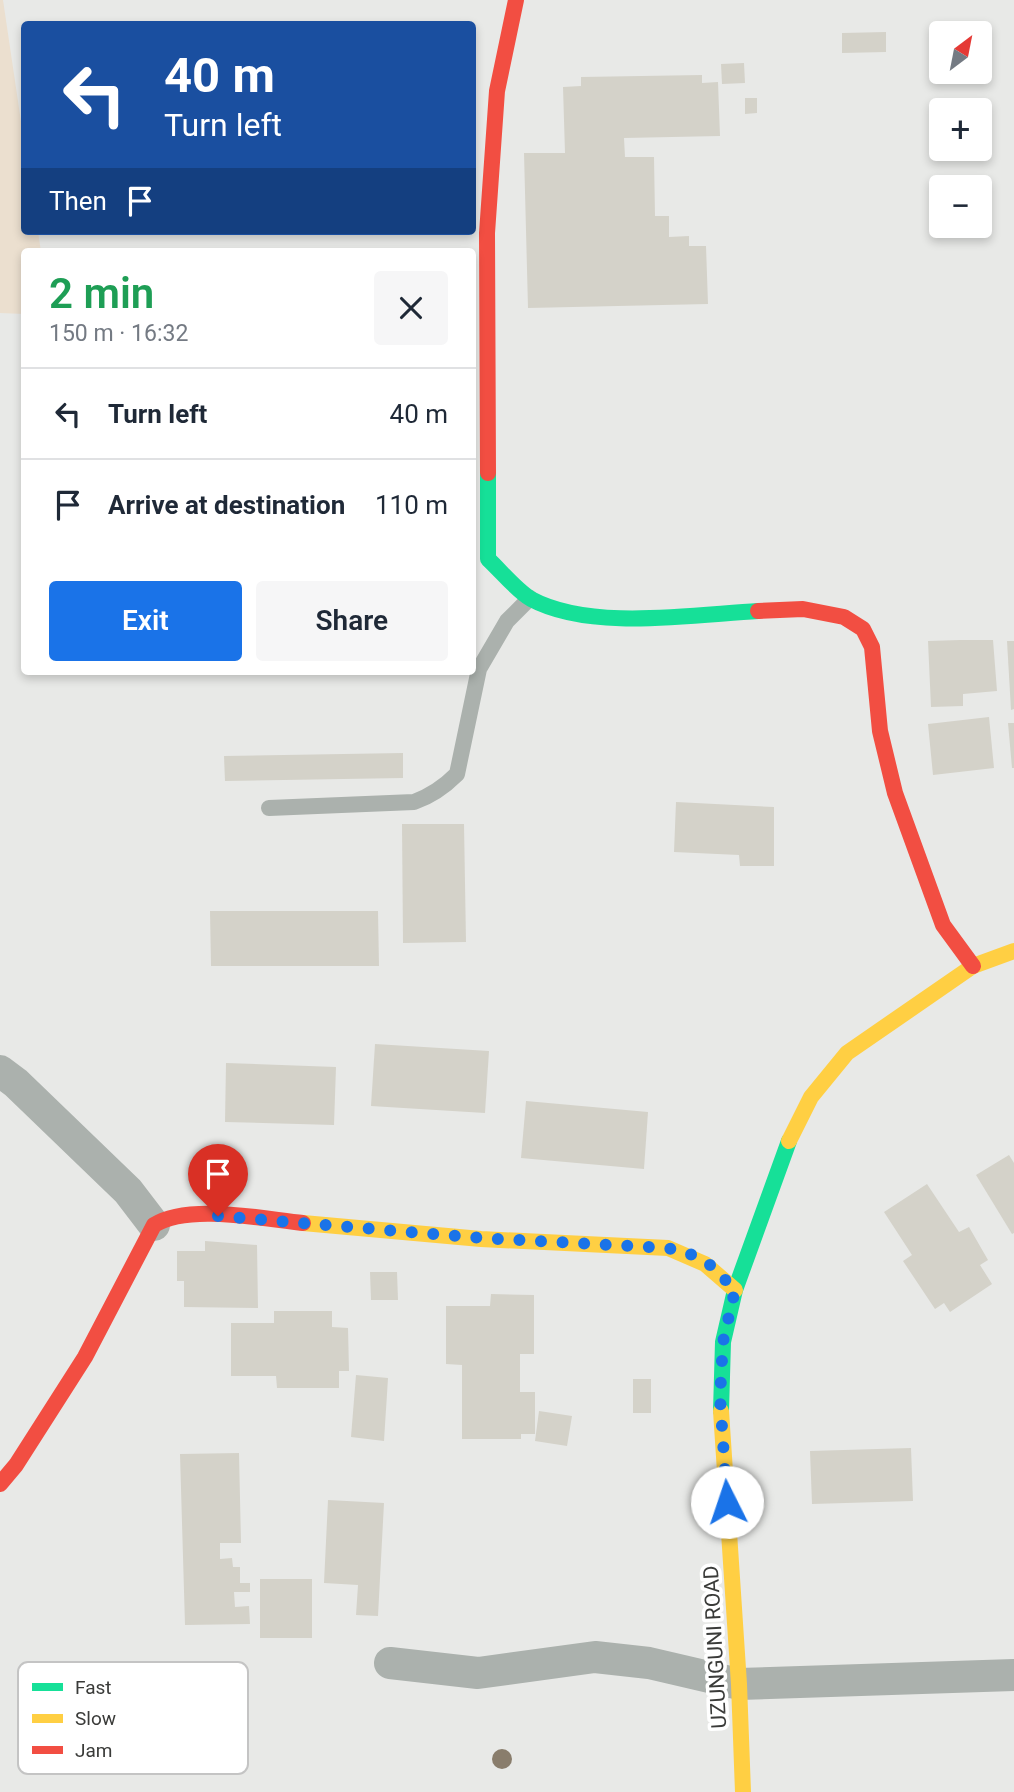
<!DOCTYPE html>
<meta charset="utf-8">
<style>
:root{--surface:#fff;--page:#f6f6f7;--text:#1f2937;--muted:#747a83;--line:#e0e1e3;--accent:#1a73e8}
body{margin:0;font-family:Roboto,sans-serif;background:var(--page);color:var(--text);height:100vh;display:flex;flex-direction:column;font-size:26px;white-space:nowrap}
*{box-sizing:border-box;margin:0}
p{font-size:23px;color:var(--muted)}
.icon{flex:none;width:38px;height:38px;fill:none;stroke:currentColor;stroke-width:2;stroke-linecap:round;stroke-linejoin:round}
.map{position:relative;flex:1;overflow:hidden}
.drawer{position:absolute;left:21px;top:248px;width:455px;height:427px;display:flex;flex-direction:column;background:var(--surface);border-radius:7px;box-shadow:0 4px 10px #0003}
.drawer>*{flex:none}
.banner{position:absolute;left:21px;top:21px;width:455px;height:214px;border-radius:7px;box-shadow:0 4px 10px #0003;background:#1a4fa0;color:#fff;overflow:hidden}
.needle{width:46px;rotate:32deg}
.controls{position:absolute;left:929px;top:21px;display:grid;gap:14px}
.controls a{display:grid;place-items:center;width:63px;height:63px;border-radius:7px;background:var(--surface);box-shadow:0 4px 10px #0003;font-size:35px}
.pin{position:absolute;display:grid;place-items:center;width:60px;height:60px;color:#fff;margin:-72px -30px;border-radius:50% 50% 50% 0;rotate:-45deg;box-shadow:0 0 7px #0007}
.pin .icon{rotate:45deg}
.me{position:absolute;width:77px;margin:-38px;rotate:356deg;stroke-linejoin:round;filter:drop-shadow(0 0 5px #0008)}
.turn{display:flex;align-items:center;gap:24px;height:147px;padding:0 28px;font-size:32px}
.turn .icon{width:91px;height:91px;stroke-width:2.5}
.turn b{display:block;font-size:49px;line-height:60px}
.then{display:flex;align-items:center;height:66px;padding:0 28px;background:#0003;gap:14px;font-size:26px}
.round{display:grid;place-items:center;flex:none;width:74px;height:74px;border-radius:7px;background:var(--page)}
.head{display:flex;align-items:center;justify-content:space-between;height:119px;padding:0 28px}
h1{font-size:42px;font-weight:600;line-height:52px;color:#1e9e55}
.button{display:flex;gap:14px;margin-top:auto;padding:14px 28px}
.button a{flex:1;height:80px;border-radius:7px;background:var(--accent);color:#fff;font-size:28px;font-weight:600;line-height:80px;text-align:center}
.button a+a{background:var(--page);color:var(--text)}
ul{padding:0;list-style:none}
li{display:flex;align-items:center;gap:21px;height:91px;padding:0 28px;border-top:2px solid var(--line)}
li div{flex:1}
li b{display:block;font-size:26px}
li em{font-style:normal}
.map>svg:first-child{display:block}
</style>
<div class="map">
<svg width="1014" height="1792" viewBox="0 0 1014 1792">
<rect width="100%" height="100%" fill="#e8e9e7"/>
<polygon fill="#ebdfcf" points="0,0 3,0 24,142 24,231 38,231 41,252 24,252 24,314 0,313"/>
<g fill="#d4d2c9">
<polygon points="972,26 991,27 991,48 980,48 980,33 972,33"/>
<polygon points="886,32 886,52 842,53 842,33"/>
<polygon points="744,63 745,83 722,84 721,64"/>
<polygon points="702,75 702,83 718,82 720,136 624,138 625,157 654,157 655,216 669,216 669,237 689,236 689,246 706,246 708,304 528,308 524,153 565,153 563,87 581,86 581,77"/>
<polygon points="745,98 757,98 757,113 745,114"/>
<polygon points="960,640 993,640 997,691 963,694 963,706 931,707 928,641"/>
<polygon points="1007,641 1014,641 1014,709 1011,710"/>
<polygon points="989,717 994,768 933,775 928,724"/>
<polygon points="1008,723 1014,723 1014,768 1012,768"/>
<polygon points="403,753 403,778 225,781 224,756"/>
<polygon points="676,802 774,807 774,866 740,866 739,855 674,852"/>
<polygon points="402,824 464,824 466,942 403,943"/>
<polygon points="210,911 378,911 379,966 211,966"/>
<polygon points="375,1044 489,1051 485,1113 371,1106"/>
<polygon points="226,1063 336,1067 334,1125 225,1122"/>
<polygon points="526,1101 648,1112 644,1169 521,1158"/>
<polygon points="1009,1155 1014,1163 1014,1233 1012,1234 976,1175"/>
<polygon points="927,1184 959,1232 969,1227 988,1260 980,1265 992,1284 950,1312 944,1303 935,1309 903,1261 912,1255 884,1212"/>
<polygon points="205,1241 257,1245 258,1308 184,1307 184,1281 177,1281 177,1251 205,1251"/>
<polygon points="370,1272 397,1272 398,1300 371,1300"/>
<polygon points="491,1294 534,1295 534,1354 520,1354 520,1392 535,1392 535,1434 521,1434 521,1439 462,1439 462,1365 446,1364 446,1306 490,1306"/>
<polygon points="274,1311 332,1311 332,1327 348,1328 349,1371 339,1371 339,1388 277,1388 276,1376 231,1376 231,1323 274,1323"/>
<polygon points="356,1375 388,1378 384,1441 351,1437"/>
<rect x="633" y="1379" width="18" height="34"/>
<polygon points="539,1411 572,1416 567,1446 535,1441"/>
<polygon points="911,1448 913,1501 812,1504 810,1451"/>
<polygon points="239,1453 241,1543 220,1543 220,1559 232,1558 233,1567 240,1567 240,1583 250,1583 250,1592 234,1592 235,1607 249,1606 250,1624 185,1625 180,1454"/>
<polygon points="328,1500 384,1503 378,1616 356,1615 358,1585 324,1583"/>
<rect x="260" y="1579" width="52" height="59"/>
</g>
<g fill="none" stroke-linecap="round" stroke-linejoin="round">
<path stroke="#abb1ad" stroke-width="16" d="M269,808L414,802C431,796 444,787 457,774L479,669L507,621L530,598"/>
<g stroke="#abb1ad" stroke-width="32">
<polyline points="0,1071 16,1083 128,1191 154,1225"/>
<polyline points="390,1663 478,1673 595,1657 649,1663 739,1684 1014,1675"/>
</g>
<g stroke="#16e098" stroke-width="16">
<path d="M488,473V559C501,571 516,590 531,599C590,631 691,615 758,611"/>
<polyline points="721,1411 723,1342 735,1290 789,1141"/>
</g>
<g stroke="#ffcf43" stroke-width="16">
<polyline points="789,1141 811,1097 847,1053 973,966 1014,951"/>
<polyline points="303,1223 481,1239 668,1248 705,1264 735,1290"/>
<polyline points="721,1411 739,1684 743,1792"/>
</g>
<g stroke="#f24e42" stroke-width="16">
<polyline points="488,473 487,233 497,91 516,0"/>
<polyline points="758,611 803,609 844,617 863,629 872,647 880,731 895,793 943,925 973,966"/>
<path d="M0,1484L16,1465L85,1357L154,1225C188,1203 263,1219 303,1223"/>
</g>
</g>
<circle fill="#897d6c" cx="502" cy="1759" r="10"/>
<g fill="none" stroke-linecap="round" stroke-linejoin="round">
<polyline stroke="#1a73e8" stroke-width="12" stroke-dasharray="0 21.6" points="218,1216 481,1238 668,1248 690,1254 712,1266 735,1290 723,1342 720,1397 727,1502"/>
</g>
<g text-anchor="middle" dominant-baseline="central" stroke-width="7" stroke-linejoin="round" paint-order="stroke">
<g font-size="21" fill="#3a3b39" stroke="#fff">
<text transform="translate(715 1647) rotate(-93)">UZUNGUNI ROAD</text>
</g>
</g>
<rect x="18" y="1662" width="230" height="112" rx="10" fill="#fff" stroke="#c4c4c4" stroke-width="2"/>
<rect x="32" y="1683" width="31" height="8" fill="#16e098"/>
<rect x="32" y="1714" width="31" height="9" fill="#ffcf43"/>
<rect x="32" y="1746" width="31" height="8" fill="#f24e42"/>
<g font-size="19" fill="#3a3b39">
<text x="75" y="1694">Fast</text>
<text x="75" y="1725">Slow</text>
<text x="75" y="1757">Jam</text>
</g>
</svg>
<div class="controls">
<a><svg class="needle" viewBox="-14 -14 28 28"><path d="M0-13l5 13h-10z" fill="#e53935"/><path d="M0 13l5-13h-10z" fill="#747a83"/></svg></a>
<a>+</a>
<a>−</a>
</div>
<div class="pin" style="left:218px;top:1216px;background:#d93025"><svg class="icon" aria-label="arrive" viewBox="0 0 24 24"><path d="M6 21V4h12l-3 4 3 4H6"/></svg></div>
<svg class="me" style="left:727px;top:1502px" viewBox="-20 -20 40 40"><circle r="19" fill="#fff"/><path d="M0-13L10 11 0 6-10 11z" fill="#1a73e8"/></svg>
<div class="banner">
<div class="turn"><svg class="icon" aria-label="left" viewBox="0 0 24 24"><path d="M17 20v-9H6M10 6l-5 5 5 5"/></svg><div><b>40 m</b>Turn left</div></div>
<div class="then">Then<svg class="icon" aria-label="arrive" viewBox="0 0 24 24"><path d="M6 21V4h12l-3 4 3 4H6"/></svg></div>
</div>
<section class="drawer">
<div class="head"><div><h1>2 min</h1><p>150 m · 16:32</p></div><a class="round"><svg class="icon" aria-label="close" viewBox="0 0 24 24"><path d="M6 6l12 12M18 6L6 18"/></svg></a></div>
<ul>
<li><svg class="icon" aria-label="left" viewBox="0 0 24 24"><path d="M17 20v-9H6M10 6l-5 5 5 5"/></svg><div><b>Turn left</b></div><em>40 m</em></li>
<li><svg class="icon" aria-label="arrive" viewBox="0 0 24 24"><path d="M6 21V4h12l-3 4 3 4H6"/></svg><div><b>Arrive at destination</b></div><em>110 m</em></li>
</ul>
<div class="button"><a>Exit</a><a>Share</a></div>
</section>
</div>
